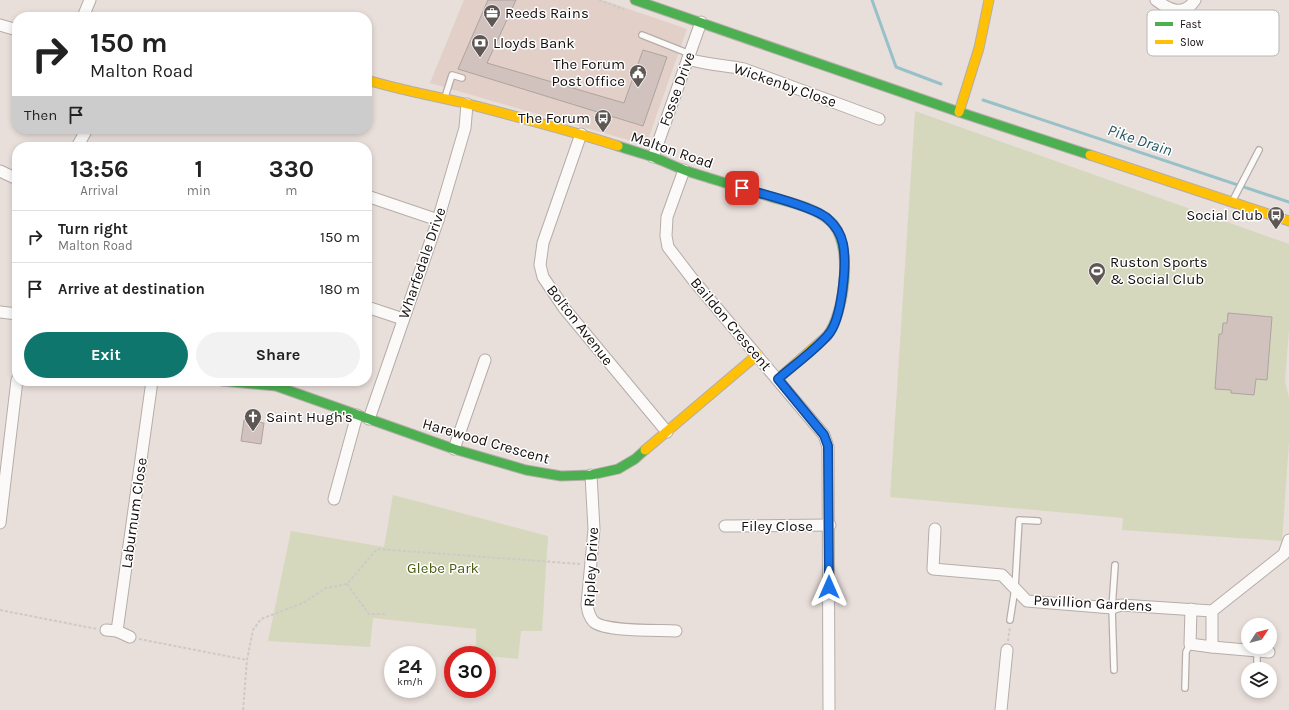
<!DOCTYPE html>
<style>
:root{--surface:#fff;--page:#f2f2f2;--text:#222;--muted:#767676;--line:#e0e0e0;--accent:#0f766e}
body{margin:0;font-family:Karla,sans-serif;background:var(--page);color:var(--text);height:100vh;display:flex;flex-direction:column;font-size:15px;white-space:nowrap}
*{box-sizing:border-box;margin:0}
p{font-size:13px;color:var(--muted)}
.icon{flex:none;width:22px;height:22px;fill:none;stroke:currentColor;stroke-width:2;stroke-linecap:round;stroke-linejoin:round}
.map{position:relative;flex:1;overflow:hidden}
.side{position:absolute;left:12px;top:142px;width:360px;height:244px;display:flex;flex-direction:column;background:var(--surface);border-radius:16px;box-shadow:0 2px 6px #0003}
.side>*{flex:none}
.top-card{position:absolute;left:12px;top:12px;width:360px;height:122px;border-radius:16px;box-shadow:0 2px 6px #0003;background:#fff;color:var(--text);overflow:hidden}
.needle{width:26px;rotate:54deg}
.fabs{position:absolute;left:1241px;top:618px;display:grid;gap:8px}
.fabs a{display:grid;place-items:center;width:36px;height:36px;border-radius:50%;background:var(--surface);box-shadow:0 2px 6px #0003;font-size:20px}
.speed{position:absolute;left:384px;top:646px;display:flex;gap:8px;font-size:20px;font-weight:700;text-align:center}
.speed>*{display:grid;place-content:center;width:52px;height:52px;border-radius:50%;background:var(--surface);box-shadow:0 2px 6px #0003;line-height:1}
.speed small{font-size:10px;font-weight:400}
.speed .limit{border:6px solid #d22;background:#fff;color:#111}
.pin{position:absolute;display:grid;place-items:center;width:34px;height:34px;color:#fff;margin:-17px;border-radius:8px;box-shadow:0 2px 6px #0006}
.me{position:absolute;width:44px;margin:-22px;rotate:0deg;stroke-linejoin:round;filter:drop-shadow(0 0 3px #0008)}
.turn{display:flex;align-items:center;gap:14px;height:84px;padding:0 12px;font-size:18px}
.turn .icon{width:52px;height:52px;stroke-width:2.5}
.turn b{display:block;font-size:28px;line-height:34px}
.then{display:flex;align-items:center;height:38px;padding:0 12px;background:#0003;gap:8px;font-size:15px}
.eta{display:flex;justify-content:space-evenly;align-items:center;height:68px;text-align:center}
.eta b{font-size:24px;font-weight:700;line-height:28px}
.primary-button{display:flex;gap:8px;margin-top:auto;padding:8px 12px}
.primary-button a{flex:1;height:46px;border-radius:24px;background:var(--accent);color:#fff;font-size:16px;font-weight:700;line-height:46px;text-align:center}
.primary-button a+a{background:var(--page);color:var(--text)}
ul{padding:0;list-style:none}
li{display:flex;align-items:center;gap:12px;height:52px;padding:0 12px;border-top:1px solid var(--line)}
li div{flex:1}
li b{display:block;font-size:15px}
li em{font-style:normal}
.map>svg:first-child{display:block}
</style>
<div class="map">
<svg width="1289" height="710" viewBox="0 0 1289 710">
<rect width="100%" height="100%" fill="#e8deda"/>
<polygon fill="#e1cfc8" points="464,0 602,0 687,29 646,145 430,83"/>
<g fill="#d5d8bd">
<polygon points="915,111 1289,244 1289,329 1285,381 1289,398 1289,441 1282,541 1122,530 1123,518 890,497"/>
<polygon points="393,495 548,536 542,631 521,631 518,659 476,655 476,629 373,618 370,647 268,641 291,531 384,547"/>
</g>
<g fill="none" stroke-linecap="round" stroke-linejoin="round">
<g stroke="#97c1c9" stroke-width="3">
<polyline points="872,0 896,67 941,84"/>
<polyline points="983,100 1289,202"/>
</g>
</g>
<g fill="#d1c2be" stroke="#aca4a1">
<polygon points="488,0 516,0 487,63 624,103 643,50 667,57 643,126 458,69"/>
<polygon points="1228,313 1272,317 1267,380 1256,379 1254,395 1231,393 1231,390 1215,389 1219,334 1222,334 1223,323 1227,323"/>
<polygon points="244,420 264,423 261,444 241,441"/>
</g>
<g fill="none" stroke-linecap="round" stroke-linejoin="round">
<defs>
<g id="lane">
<polyline points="642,35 690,54"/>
<polyline points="445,97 452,75 462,78"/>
<polyline points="1233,200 1259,150"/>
<polyline points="1010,620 1015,588 1019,520 1038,521"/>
<polyline points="1257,669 1257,651"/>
<polyline points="1114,670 1112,608 1115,565"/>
<polyline points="1185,688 1186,652 1190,644"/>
<polyline points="1256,692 1256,691"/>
</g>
<g id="street">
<path d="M1156,0C1169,10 1184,17 1195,0"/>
<polyline points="83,17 90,0"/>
<polyline points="0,25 17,30"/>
<path d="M688,59C707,65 725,65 744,69L879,119"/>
<polyline points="581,134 543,243 540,265 543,277 564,308 667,432"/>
<polyline points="77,147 87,129"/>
<polyline points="653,157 701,22"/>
<polyline points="684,170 667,217 666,236 668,247 694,281 824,435 828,447 829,710"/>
<polyline points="0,171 17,179"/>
<polyline points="367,196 438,220"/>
<polyline points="367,307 403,319"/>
<polyline points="0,312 17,314"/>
<polyline points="369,419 438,220 465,128 467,104"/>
<polyline points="454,449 485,360"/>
<path d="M591,475L594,529L587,605C588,611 589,617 594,622C607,632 657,630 676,631"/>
<polyline points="334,499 357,415"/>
<polyline points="0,523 17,380"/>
<polyline points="725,526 830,525"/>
<polyline points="935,529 933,569 1002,575 1027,601 1112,608 1121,605 1212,611 1284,554 1289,540"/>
<polyline points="1191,609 1190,644 1212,647 1212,611"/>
<polyline points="106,630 117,631"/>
<polyline points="130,637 117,631 152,381"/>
<polyline points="1212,647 1269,652"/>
<polyline points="1001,710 1007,650"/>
</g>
<g id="fast">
<polyline points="635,0 959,112 1090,155"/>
<path d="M618,146C630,150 641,153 653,157C664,161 675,167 687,171C715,180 743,188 771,197C791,203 814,207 830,221C854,242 845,313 827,336"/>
<polyline points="222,381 276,386 454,449 526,470 561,476 591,475 618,469 635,459 645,450"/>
</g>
<g id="slow">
<path d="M367,80C400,90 434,96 468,104C518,117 569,130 618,146"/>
<polyline points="959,112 979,48 989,0"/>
<polyline points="1090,155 1289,221"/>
<polyline points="778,379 827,336"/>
<polyline points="645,450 757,355"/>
</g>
</defs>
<use href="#lane" stroke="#b5adaa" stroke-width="8"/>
<use href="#street" stroke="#b5adaa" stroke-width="13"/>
<use href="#fast" stroke="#b5adaa" stroke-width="11"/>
<use href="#slow" stroke="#b5adaa" stroke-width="11"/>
<g stroke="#cdcac8" stroke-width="2" stroke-dasharray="3 2" stroke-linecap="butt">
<polyline points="599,0 624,9"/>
<polyline points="347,584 369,614 385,614"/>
<polyline points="0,610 97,629"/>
<polyline points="139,639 247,660"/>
<polyline points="1008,641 1010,627"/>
<polyline points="243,710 247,660 253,630 261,619 303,603 326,588 347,584 377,549 580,564"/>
</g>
<use href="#lane" stroke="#fcfaf9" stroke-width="5.5"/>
<use href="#street" stroke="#fcfaf9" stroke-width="11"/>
<use href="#fast" stroke="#4caf50" stroke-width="9"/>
<use href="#slow" stroke="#ffc107" stroke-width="9"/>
</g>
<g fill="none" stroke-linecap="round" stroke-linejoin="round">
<defs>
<path id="route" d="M742,188C762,194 812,206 827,218C835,225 841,234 843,244C847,264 842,320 828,335C814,351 794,365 778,379L824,435L828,446L829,587"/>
</defs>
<use href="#route" stroke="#114b97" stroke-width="10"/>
<use href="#route" stroke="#1a73e8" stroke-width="7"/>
</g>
<defs>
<symbol id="office-pin" viewBox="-11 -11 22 30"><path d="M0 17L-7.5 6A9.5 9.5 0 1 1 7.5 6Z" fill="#5e5754" stroke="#fff"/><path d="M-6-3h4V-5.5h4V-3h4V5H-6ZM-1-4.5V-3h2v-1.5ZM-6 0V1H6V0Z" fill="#fff"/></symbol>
<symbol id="bank-pin" viewBox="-11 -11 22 30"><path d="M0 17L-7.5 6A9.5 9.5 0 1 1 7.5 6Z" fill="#5e5754" stroke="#fff"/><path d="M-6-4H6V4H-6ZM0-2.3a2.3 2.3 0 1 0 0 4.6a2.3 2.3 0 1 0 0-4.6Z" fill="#fff"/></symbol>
<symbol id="civic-pin" viewBox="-11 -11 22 30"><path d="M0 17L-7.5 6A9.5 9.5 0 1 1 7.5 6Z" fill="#5e5754" stroke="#fff"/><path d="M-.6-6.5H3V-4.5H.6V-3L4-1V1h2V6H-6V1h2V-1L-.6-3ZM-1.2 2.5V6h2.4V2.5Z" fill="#fff"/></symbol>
<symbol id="bus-pin" viewBox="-11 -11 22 30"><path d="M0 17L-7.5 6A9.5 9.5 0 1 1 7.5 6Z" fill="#5e5754" stroke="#fff"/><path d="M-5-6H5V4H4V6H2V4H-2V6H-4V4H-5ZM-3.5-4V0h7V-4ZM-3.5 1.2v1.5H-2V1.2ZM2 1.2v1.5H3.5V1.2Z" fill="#fff"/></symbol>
<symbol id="stadium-pin" viewBox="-11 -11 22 30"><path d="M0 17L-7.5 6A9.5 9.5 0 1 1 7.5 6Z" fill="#5e5754" stroke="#fff"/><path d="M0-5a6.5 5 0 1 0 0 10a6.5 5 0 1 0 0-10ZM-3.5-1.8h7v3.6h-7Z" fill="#fff"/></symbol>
<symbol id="church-pin" viewBox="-11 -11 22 30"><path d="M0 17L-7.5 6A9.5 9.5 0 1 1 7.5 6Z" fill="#5e5754" stroke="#fff"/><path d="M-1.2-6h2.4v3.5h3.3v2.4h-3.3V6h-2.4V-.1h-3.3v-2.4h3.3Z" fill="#fff"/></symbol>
</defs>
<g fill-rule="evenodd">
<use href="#office-pin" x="482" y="3" width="20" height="27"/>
<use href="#bank-pin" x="470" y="33" width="20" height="27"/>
<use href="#civic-pin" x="628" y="63" width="20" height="27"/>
<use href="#bus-pin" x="593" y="108" width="20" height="27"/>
<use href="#bus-pin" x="1266" y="205" width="20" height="27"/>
<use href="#stadium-pin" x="1087" y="261" width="20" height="27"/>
<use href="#church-pin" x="243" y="407" width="20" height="27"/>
</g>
<g text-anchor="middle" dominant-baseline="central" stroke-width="3" stroke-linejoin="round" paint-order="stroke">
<g font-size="15" fill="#140e0c" stroke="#fff" text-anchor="start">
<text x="505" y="13">Reeds Rains</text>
<text x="493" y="43">Lloyds Bank</text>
<text x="625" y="64" text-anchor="end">The Forum<tspan x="625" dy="17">Post Office</tspan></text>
<text x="590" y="118" text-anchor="end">The Forum</text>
<text x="1263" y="215" text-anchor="end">Social Club</text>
<text x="1110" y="262">Ruston Sports<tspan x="1110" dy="17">&amp; Social Club</tspan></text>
<text x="266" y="417">Saint Hugh's</text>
</g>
<g font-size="15" fill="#140e0c" stroke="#fff">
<text transform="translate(785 85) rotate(19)">Wickenby Close</text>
<text transform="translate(677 89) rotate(-70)">Fosse Drive</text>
<text transform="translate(672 150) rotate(19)">Malton Road</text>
<text transform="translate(422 263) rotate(-71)">Wharfedale Drive</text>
<text transform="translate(731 324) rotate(50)">Baildon Crescent</text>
<text transform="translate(580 325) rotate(52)">Bolton Avenue</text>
<text transform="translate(486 441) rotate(16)">Harewood Crescent</text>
<text transform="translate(134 513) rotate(-82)">Laburnum Close</text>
<text x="777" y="526">Filey Close</text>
<text transform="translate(591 567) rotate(-87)">Ripley Drive</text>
<text transform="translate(1093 603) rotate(3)">Pavillion Gardens</text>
</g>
<g font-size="15" fill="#4a5c12" stroke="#fff">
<text x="443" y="568">Glebe Park</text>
</g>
<g font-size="16" font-style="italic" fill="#215762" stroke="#fff">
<text transform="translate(1140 140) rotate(19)">Pike Drain</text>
</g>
</g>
<rect x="1147" y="10" width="132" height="46" rx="6" fill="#fff" stroke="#b8b7b6" stroke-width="1"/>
<rect x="1155" y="22" width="18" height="4" fill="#4caf50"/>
<rect x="1155" y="40" width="18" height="4" fill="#ffc107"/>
<g font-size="11" fill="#140e0c">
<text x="1180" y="28">Fast</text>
<text x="1180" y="46">Slow</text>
</g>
</svg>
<div class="fabs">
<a><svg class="needle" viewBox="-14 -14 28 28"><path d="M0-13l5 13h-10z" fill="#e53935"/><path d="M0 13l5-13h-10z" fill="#767676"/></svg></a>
<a><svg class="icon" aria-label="layers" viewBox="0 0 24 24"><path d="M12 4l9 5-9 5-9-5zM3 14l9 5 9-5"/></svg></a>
</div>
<div class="speed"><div>24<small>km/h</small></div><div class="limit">30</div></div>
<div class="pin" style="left:742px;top:188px;background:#d93025"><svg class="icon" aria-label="arrive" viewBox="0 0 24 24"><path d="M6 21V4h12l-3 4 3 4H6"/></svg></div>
<svg class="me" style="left:829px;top:587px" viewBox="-20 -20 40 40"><path d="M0-17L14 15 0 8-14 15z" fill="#1a73e8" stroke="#fff" stroke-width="4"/></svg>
<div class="top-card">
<div class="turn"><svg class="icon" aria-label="right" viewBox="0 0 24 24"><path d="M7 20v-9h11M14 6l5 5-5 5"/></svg><div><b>150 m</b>Malton Road</div></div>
<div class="then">Then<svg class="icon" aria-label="arrive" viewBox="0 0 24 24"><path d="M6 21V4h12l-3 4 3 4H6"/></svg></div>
</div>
<section class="side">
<div class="eta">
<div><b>13:56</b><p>Arrival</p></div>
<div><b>1</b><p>min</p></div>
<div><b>330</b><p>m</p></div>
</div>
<ul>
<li><svg class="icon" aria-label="right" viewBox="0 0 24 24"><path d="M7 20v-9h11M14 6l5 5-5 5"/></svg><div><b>Turn right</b><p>Malton Road</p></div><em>150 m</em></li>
<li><svg class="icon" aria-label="arrive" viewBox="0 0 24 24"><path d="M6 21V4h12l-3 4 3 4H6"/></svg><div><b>Arrive at destination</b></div><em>180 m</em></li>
</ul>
<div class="primary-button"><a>Exit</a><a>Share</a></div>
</section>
</div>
